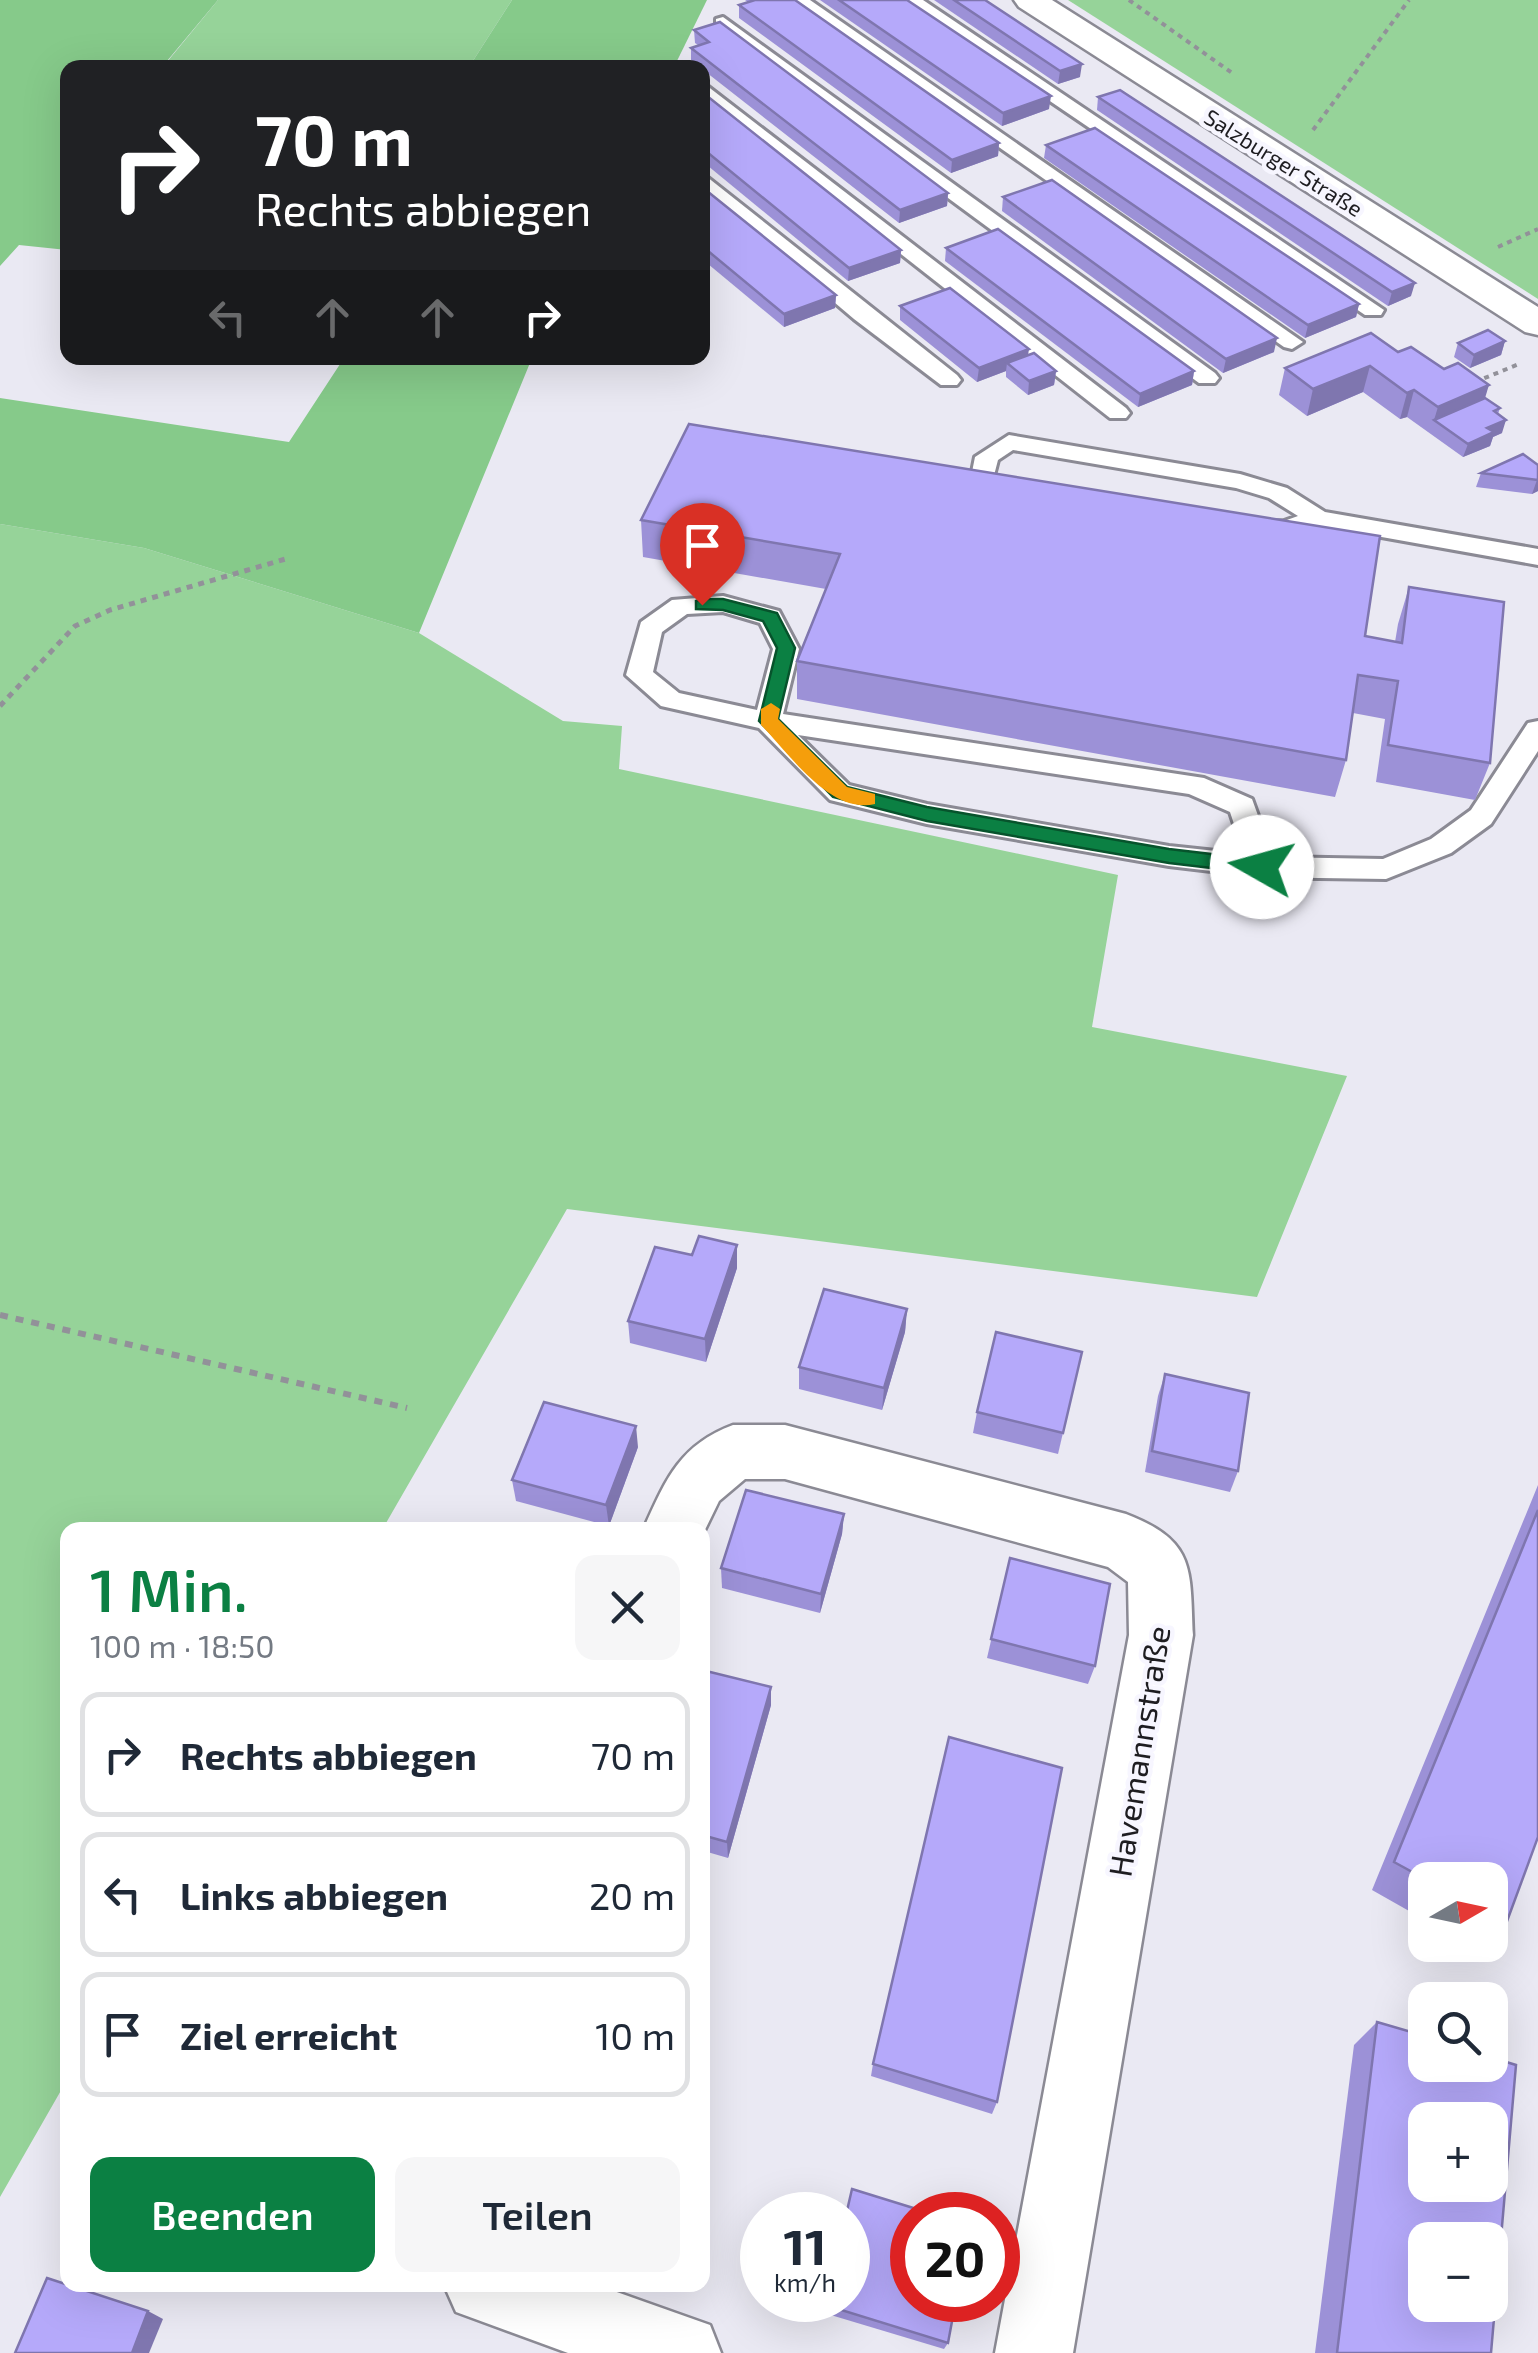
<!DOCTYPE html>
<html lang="de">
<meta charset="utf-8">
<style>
:root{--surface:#fff;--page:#f6f6f7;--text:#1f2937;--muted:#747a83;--line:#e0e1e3;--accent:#0b8043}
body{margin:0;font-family:"Exo 2",sans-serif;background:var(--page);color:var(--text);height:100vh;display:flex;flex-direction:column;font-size:38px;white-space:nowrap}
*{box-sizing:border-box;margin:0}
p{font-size:32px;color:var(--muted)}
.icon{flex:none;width:55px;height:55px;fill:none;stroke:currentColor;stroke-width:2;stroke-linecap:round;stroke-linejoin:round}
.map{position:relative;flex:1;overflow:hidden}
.sheet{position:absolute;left:60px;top:1522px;width:650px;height:770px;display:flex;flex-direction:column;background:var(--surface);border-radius:20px;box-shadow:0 10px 40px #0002}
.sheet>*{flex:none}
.banner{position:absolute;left:60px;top:60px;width:650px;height:305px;border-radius:20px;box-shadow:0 10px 40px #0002;background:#202124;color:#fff;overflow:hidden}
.needle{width:65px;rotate:81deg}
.buttons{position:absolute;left:1408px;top:1862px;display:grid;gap:20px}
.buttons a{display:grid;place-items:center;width:100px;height:100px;border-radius:20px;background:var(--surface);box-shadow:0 10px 40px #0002;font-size:50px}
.speed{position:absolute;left:740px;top:2192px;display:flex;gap:20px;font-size:50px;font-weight:700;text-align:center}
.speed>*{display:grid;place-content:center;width:130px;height:130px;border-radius:50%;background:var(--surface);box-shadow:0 10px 40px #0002;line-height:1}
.speed small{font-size:25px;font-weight:400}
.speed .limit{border:15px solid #d22;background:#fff;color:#111}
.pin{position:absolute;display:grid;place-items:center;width:85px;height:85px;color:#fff;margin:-102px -42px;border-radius:50% 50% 50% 0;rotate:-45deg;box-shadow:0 0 10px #0007}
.pin .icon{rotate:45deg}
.me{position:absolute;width:110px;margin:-55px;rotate:277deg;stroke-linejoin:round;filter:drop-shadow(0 0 8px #0008)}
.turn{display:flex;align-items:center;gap:35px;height:210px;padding:0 30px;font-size:45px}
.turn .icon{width:130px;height:130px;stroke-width:2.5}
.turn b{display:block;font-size:70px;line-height:85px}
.lanes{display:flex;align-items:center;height:95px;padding:0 30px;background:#0003;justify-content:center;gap:50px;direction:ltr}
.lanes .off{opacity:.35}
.round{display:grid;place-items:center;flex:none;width:105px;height:105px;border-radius:20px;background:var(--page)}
.summary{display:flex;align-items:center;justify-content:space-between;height:170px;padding:0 30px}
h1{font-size:60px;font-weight:600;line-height:75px;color:var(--accent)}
.primary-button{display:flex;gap:20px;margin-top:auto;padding:20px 30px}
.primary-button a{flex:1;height:115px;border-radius:20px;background:var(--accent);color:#fff;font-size:40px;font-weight:600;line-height:115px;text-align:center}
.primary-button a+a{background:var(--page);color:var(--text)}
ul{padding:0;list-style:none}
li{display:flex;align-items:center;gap:30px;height:125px;margin:0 20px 15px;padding:0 10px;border:5px solid var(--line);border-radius:20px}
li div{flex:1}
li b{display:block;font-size:38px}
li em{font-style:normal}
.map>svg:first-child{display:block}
</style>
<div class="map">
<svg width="1538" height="2353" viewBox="0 0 1538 2353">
<rect width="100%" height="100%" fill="#eae9f3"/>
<g fill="#96d399">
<polygon points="218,0 512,0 469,67 162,68"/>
<polygon points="1068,0 1538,0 1538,299"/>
<polygon points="0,524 144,548 419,633 563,721 622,726 619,769 1118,875 1092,1027 1347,1076 1257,1297 567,1209 382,1530 68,1530 67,2080 0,2197"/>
</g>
<g fill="#86ca8a">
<polygon points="0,0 218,0 162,67 68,68 67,250 19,245 0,266"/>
<polygon points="512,0 707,0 674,67 469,67"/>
<polygon points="344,358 532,358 419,633 144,548 0,524 0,398 289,442"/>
</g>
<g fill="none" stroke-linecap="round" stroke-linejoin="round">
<defs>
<g id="lane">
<polygon points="789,0 810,0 1303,342 1292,349 1284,347"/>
<polygon points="901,0 923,0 1384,310 1381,315 1365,315"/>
<polygon points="723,17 1215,373 1219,378 1215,383 1199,383 716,27 716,19"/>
<polygon points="702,82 1126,408 1130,413 1126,418 1110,418 702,98"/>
<polygon points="702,173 957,375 961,380 957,385 941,385 854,319 702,190"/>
<path d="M1009,435L1240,474L1287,488L1325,512L1538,549V565L1320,526C1298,533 1264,546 1246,527L1249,522L1284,521L1298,516L1269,498L1236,488L1013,450L998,460L991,487H973L970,482L975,457Z"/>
<path d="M723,596L779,611L799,649L783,714L1204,778L1252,799L1273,857L1383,859L1431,839L1471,810L1528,723L1538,721V751L1491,824L1451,853L1386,879L1262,877L1169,866L927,824L830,800L759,728L661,706L626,675L641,622L672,600ZM723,612L760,623L773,649L757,710L679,693L653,672L662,632L687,614ZM798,735L1189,794L1230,812L1244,854L1169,846L927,804L849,785Z"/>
</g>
<g id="street">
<path d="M733,1425H785L1126,1514C1196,1541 1190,1569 1193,1635L1073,2353H995L1129,1635L1128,1582L1108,1567L785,1479H745L719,1501L702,1536V1530H643C665,1481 679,1445 733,1425Z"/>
<polygon points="444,2285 597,2285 710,2325 721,2353 568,2353 456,2312"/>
</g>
<polygon id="secondary" points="1014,0 1052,0 1538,307 1538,335 1525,332 1019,7"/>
</defs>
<use href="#lane" stroke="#8b8a94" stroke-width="6"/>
<use href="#street" stroke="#8b8a94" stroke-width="5"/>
<use href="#secondary" stroke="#8b8a94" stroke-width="5"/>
<g stroke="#929199" stroke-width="4" stroke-dasharray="5 5" stroke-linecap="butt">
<polyline points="1129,0 1235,75"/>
<polyline points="1313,130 1409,0"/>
<polyline points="1498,247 1538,229"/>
<polyline points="1475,382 1519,364"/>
</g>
<polyline stroke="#929199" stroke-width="5" stroke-dasharray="6 6" stroke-linecap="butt" points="0,706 75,626 110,610 289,558"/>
<polyline stroke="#929199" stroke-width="6" stroke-dasharray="8 8" stroke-linecap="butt" points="0,1315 407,1408"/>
<use href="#lane" fill="#fff" fill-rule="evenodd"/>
<use href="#street" fill="#fff" fill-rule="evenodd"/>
<use href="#secondary" fill="#fff" fill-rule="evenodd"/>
</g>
<g fill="#9c91d7">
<polygon points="745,0 795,0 999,143 998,156 951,173 739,18 739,5 748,2"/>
<polygon points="820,0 907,0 1049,109 1002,126"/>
<polygon points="934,0 985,0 1080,77 1058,84"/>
<polygon points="694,30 948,193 947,206 899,223 702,69 702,68 700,68 691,60 691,48 698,45 695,43"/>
<polygon points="702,92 901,250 900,263 848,281 702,161"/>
<polygon points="1098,97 1411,296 1388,306 1097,110"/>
<polygon points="1046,145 1359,304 1356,317 1305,338 1044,158"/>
<polygon points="702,187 836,295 835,308 784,327 702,259"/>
<polygon points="1003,197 1274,352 1223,373 1002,211"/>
<polygon points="946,248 1194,371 1192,385 1138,407 945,261"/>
<polygon points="900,306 1028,355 1056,371 1054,385 1028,395 1006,377 1006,371 977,382 900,320"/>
<polygon points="1505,341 1501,355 1470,368 1454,357 1458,343"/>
<polygon points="1398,352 1485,398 1500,408 1498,414 1502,433 1493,437 1490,446 1463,457 1407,417 1400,419 1363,392 1307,416 1279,395 1285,368"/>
<polygon points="262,358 295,358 287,365"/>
<polygon points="1538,465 1538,491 1532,494 1476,487 1481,473"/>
<polygon points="641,520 1395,642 1398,624 1409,587 1490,763 1475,800 1376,782 1385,719 1353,713 1346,760 1335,797 797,699 797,661 826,589 643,557"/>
<polygon points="737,1245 737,1268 706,1362 630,1343 628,1321 692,1255"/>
<polygon points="907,1309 905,1332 882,1410 799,1389 799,1367"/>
<polygon points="1082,1352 1058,1454 973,1433 977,1412"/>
<polygon points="1165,1374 1238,1471 1230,1492 1145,1472 1158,1396"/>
<polygon points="638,1447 609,1526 516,1501 512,1480"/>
<polygon points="1538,1485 1538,1837 1506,1924 1490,1939 1490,1880 1425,1880 1425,1920 1372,1890"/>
<polygon points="844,1514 842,1534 820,1613 722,1588 721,1568"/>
<polygon points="1010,1558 1095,1666 1088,1684 987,1658"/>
<polygon points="702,1670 771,1705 728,1858 704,1851 702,1855"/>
<polygon points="1470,1945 1484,1945 1479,1950"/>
<polygon points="1377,2022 1491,2353 1315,2353 1354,2045"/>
<polygon points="873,2064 997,2102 992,2114 871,2076"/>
<polygon points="827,2300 948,2343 944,2349 824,2313"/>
</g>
<g fill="#7f76af">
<polygon points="1082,64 1080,77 1058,84 1060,71"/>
<polygon points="1051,96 1049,109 1002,126 1003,113"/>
<polygon points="999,143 998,156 951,173 952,160"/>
<polygon points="948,193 947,206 899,223 900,210"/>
<polygon points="901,250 900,263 848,281 849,268"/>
<polygon points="1415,283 1411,296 1388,306 1392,292"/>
<polygon points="836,295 835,308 784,327 784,314"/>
<polygon points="1359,304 1356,317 1305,338 1308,325"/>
<polygon points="1277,338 1274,352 1223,373 1226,359"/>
<polygon points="1505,341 1501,355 1470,368 1474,355"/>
<polygon points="1029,349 1027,362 1007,363 1006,371 977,382 979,368"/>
<polygon points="286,358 295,358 287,365"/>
<polygon points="1370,366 1363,392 1307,416 1313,389"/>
<polygon points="1056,371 1054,385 1028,395 1029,381"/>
<polygon points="1194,371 1192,385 1138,407 1140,394"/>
<polygon points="1489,385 1481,411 1434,420 1438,407"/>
<polygon points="1414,390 1407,417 1400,419 1407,393"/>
<polygon points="1506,420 1502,433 1493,437 1490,446 1463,457 1468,444 1487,428"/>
<polygon points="1537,480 1538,480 1538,491 1532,494"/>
<polygon points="737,1245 737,1268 706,1362 705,1339"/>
<polygon points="907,1309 905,1332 882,1410 884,1388"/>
<polygon points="636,1426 638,1447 609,1526 606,1505"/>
<polygon points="844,1514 842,1534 820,1613 821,1594"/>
<polygon points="771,1687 771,1705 728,1858 727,1842"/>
<polygon points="148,2311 163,2319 149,2353 132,2353"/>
</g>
<g fill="#b5a9fa" stroke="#7f76af" stroke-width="2.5" fill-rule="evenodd">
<polygon points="755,0 795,0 999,143 952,160 739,5"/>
<polygon points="839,0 907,0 1051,96 1003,113"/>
<polygon points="954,0 985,0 1082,64 1060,71"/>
<polygon points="720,22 948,193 900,210 691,48 709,42 694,30"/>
<polygon points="1120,90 1415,283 1392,292 1098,97"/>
<polygon points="702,92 901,250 849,268 702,148"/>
<polygon points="1095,128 1359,304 1308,325 1046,145"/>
<polygon points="1052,180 1277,338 1226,359 1003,197"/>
<polygon points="702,187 836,295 784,314 702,246"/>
<polygon points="998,229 1194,371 1140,394 946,248"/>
<polygon points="950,288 1029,349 979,368 900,306"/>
<polygon points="1488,330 1505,341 1474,355 1458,343"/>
<polygon points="1371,333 1398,352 1411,347 1444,369 1458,363 1489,385 1438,407 1414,390 1407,393 1370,366 1313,389 1285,368"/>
<polygon points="1034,353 1056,371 1029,381 1007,363"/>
<polygon points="1485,398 1500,408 1494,411 1506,420 1487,428 1494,432 1468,444 1434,420"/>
<polygon points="689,424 1380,536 1365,636 1402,643 1409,587 1504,602 1490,763 1388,745 1398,681 1358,675 1346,760 797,661 840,554 641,520"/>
<polygon points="1523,454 1538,465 1538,480 1481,473"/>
<polygon points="699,1236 737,1245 705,1339 628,1321 655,1247 692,1255"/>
<polygon points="824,1289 907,1309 884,1388 799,1367"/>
<polygon points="996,1332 1082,1352 1063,1433 977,1412"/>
<polygon points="1165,1374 1249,1393 1238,1471 1152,1451"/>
<polygon points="544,1402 636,1426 606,1505 512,1480"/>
<polygon points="746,1490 844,1514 821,1594 721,1568"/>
<polygon points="1538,1510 1538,1837 1506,1924 1490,1915 1490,1880 1427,1880 1394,1862"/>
<polygon points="1010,1558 1110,1584 1095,1666 991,1639"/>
<polygon points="702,1670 771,1687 727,1842 702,1835"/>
<polygon points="949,1737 1062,1768 997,2102 873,2064"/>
<path d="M1377,2022L1425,2036V2065H1490V2057L1516,2065L1491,2353H1337ZM1425,2120H1490V2185H1425ZM1425,2240H1490V2305H1425Z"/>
<polygon points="852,2189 936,2215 912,2215 912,2300 956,2300 948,2343 825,2305 827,2300 848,2300 848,2215 846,2215"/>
<polygon points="47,2278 148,2311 132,2353 15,2353"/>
</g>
<polygon fill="#0b8043" stroke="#07532c" stroke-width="2.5" points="702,599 723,599 777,613 795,648 778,719 847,787 927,807 1169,849 1262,860 1272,867 1262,874 1169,863 927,821 833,797 759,721 777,648 763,621 723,610 696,609 696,601"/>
<path fill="#f59e0b" d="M771,703L780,709L778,719L847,787L875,794V804C830,815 789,753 761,725V709Z"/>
<g text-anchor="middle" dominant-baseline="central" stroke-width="9" stroke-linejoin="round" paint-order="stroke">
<g font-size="22" fill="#1e1d21" stroke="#f7f6ff">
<text transform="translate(1284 162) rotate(32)">Salzburger Straße</text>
</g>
<g font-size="32" fill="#1e1d21" stroke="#f7f6ff">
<text transform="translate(1138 1751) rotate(-81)">Havemannstraße</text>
</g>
</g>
</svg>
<div class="buttons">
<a><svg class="needle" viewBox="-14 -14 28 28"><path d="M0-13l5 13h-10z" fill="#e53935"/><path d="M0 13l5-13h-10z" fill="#747a83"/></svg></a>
<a><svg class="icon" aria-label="search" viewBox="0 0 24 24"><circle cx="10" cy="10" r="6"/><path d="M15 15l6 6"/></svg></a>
<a>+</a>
<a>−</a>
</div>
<div class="speed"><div>11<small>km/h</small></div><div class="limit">20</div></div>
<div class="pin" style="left:702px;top:605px;background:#d93025"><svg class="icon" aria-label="arrive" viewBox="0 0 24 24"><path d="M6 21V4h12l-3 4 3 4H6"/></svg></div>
<svg class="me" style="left:1262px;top:867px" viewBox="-20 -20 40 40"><circle r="19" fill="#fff"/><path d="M0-13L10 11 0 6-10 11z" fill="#0b8043"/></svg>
<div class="banner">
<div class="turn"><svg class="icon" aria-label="right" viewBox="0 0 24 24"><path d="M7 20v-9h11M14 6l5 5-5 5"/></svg><div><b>70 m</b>Rechts abbiegen</div></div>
<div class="lanes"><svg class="icon off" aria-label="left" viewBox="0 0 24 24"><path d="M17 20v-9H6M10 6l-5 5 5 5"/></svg><svg class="icon off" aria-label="ahead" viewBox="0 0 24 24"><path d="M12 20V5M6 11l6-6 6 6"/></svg><svg class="icon off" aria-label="ahead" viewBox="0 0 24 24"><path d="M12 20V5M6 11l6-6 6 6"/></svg><svg class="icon" aria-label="right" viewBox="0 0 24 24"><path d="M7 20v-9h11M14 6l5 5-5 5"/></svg></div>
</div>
<section class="sheet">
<div class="summary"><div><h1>1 Min.</h1><p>100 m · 18:50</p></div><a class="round"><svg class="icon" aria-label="close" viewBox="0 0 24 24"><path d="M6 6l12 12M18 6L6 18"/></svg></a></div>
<ul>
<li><svg class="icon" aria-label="right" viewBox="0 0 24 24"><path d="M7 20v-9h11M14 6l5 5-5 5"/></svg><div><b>Rechts abbiegen</b></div><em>70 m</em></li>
<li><svg class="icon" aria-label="left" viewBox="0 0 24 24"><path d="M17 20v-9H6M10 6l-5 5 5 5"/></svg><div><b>Links abbiegen</b></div><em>20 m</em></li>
<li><svg class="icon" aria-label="arrive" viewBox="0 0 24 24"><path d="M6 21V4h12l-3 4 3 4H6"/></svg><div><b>Ziel erreicht</b></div><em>10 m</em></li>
</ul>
<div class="primary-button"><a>Beenden</a><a>Teilen</a></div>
</section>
</div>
